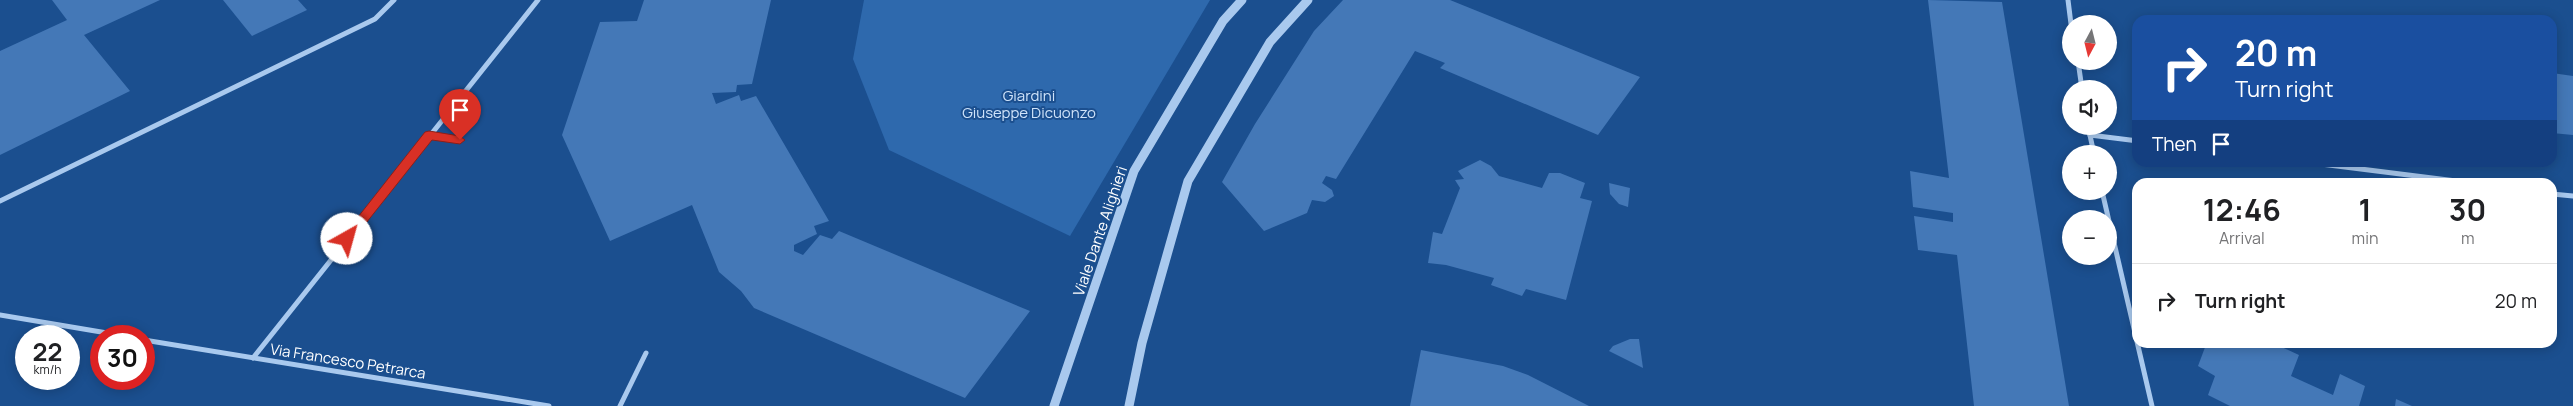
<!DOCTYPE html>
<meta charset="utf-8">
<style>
:root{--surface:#fff;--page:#f2f2f2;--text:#202124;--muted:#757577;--line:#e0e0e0}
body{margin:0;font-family:Manrope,sans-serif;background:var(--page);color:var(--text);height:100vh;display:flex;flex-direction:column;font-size:19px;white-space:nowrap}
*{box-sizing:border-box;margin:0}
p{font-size:16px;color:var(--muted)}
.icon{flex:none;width:28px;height:28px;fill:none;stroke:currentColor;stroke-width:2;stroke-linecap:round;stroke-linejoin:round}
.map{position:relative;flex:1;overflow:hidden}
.sheet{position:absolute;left:2132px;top:178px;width:425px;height:170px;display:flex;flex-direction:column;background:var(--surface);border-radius:15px;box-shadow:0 2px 12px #0003}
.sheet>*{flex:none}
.banner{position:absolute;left:2132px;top:15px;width:425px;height:152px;border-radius:15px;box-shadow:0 2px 12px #0003;background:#1a4fa0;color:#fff;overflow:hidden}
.needle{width:32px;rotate:187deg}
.buttons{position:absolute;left:2062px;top:15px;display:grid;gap:10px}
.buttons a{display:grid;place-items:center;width:55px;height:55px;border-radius:50%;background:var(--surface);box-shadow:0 2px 12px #0003;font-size:25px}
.speed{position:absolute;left:15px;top:325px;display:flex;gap:10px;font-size:25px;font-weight:700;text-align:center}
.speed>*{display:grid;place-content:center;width:65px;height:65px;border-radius:50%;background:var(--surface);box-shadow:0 2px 12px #0003;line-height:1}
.speed small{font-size:12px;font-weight:400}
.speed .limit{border:8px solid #d22;background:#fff;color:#111}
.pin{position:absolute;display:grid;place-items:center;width:42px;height:42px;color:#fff;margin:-51px -21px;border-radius:50% 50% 50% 0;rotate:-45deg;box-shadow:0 0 5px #0007}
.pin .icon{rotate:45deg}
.me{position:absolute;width:55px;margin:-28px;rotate:38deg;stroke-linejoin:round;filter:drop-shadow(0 0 4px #0008)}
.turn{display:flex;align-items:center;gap:18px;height:105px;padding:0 20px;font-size:22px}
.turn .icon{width:65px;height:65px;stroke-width:2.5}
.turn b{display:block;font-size:35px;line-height:42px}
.then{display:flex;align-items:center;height:48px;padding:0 20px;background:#0003;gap:10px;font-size:19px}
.eta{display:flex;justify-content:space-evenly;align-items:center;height:85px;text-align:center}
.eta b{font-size:30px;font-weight:700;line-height:35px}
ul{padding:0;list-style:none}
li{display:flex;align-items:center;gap:15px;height:75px;padding:0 20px;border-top:1px solid var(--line)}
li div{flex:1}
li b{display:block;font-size:19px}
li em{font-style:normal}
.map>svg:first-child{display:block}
</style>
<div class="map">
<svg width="2573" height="406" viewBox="0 0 2573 406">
<rect width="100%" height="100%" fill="#1b4f8f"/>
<polygon fill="#2e69ad" points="864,0 1210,0 1070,236 889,150 853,59"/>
<g fill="#4478b7">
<polygon points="52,0 160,0 84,35 130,91 0,155 0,51 67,20"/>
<polygon points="223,0 298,0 307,10 252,36"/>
<polygon points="644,0 771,0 752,84 737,85 736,92 712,93 716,104 739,95 741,101 756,96 829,221 814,226 817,234 794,245 794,251 803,255 820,235 832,239 839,231 1030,311 965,398 754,308 741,291 719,272 692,205 610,241 562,135 600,22 637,21"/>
<polygon points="1343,0 1450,0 1640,77 1598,135 1440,68 1445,63 1415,51 1336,179 1326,176 1322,183 1332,190 1334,196 1325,202 1312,200 1307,213 1264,231 1222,182 1255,124 1314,31"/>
<polygon points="1928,0 2002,2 2069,406 1974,406 1957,255 1918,250 1914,216 1953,222 1953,213 1913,207 1910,171 1949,178"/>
<polygon points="2552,73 2573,76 2573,135 2552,133"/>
<polygon points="1480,160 1491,166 1499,176 1542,188 1549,173 1560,173 1585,183 1580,198 1592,201 1566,300 1526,289 1522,296 1491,285 1494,278 1446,265 1428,263 1433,232 1442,234 1460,188 1455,180 1464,179 1458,171"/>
<polygon points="1609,183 1630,188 1628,207 1619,204 1610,194"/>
<polygon points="1630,339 1639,339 1643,368 1609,351 1613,346"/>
<polygon points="2207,342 2271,342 2299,355 2291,376 2333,395 2340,374 2365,386 2359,406 2230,406 2208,395 2215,376 2198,366"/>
<polygon points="1421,350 1503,366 1528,375 1589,406 1410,406"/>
<polygon points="2396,399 2412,406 2395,406"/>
</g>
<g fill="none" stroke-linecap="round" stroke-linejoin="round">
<g stroke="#a9c9ee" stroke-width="5">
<polyline points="2068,0 2071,24"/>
<polyline points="2078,61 2082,89"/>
<polyline points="2088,126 2094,154"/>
<polyline points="429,135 460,140"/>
<polyline points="2090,135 2138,141"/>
<polyline points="2305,162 2464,182"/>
<polyline points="2102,191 2152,406"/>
<polyline points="2552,194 2573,196"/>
<polyline points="0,201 375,19 394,0"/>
<polyline points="0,315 125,336"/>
<polyline points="144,340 549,406"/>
<polyline points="253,358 538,0"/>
<polyline points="620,406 646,353"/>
</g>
<g stroke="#a9c9ee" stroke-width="9">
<polyline points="1054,406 1134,171 1223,21 1242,0"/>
<polyline points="1129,406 1142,343 1188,181 1270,42 1308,0"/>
</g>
</g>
<polygon fill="#d93025" stroke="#8d1f18" points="429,131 460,136 465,140 460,144 432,140 351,242 343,242 343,236 425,132"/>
<g text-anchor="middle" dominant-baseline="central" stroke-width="4" stroke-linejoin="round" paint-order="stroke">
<g font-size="15" fill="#cfe3fa" stroke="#1b4f8f">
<text x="1029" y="95">Giardini<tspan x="1029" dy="17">Giuseppe Dicuonzo</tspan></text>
</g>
<g font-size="15" fill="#fff" stroke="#1b4f8f">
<text transform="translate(1100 231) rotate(-71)">Viale Dante Alighieri</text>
<text transform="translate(348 361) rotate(9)">Via Francesco Petrarca</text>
</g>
</g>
</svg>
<div class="buttons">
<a><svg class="needle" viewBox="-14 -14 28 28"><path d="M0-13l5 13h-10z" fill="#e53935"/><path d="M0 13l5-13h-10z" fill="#757577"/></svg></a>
<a><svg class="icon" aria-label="sound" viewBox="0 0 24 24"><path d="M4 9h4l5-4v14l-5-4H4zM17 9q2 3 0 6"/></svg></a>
<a>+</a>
<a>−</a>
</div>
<div class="speed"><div>22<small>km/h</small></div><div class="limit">30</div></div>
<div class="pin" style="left:460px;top:140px;background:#d93025"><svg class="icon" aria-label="arrive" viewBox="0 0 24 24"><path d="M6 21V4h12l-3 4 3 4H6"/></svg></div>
<svg class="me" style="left:347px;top:239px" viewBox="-20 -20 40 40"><circle r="19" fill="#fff"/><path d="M0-13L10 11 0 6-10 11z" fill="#d93025"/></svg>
<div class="banner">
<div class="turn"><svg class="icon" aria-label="right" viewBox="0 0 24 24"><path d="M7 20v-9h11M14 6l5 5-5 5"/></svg><div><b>20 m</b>Turn right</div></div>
<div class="then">Then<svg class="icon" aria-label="arrive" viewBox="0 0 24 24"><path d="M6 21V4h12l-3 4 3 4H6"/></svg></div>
</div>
<section class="sheet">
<div class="eta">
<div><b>12:46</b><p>Arrival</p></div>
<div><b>1</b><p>min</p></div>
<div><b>30</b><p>m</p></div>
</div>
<ul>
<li><svg class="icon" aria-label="right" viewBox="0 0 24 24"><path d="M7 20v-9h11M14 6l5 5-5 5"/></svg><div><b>Turn right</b></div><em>20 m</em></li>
</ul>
</section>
</div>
